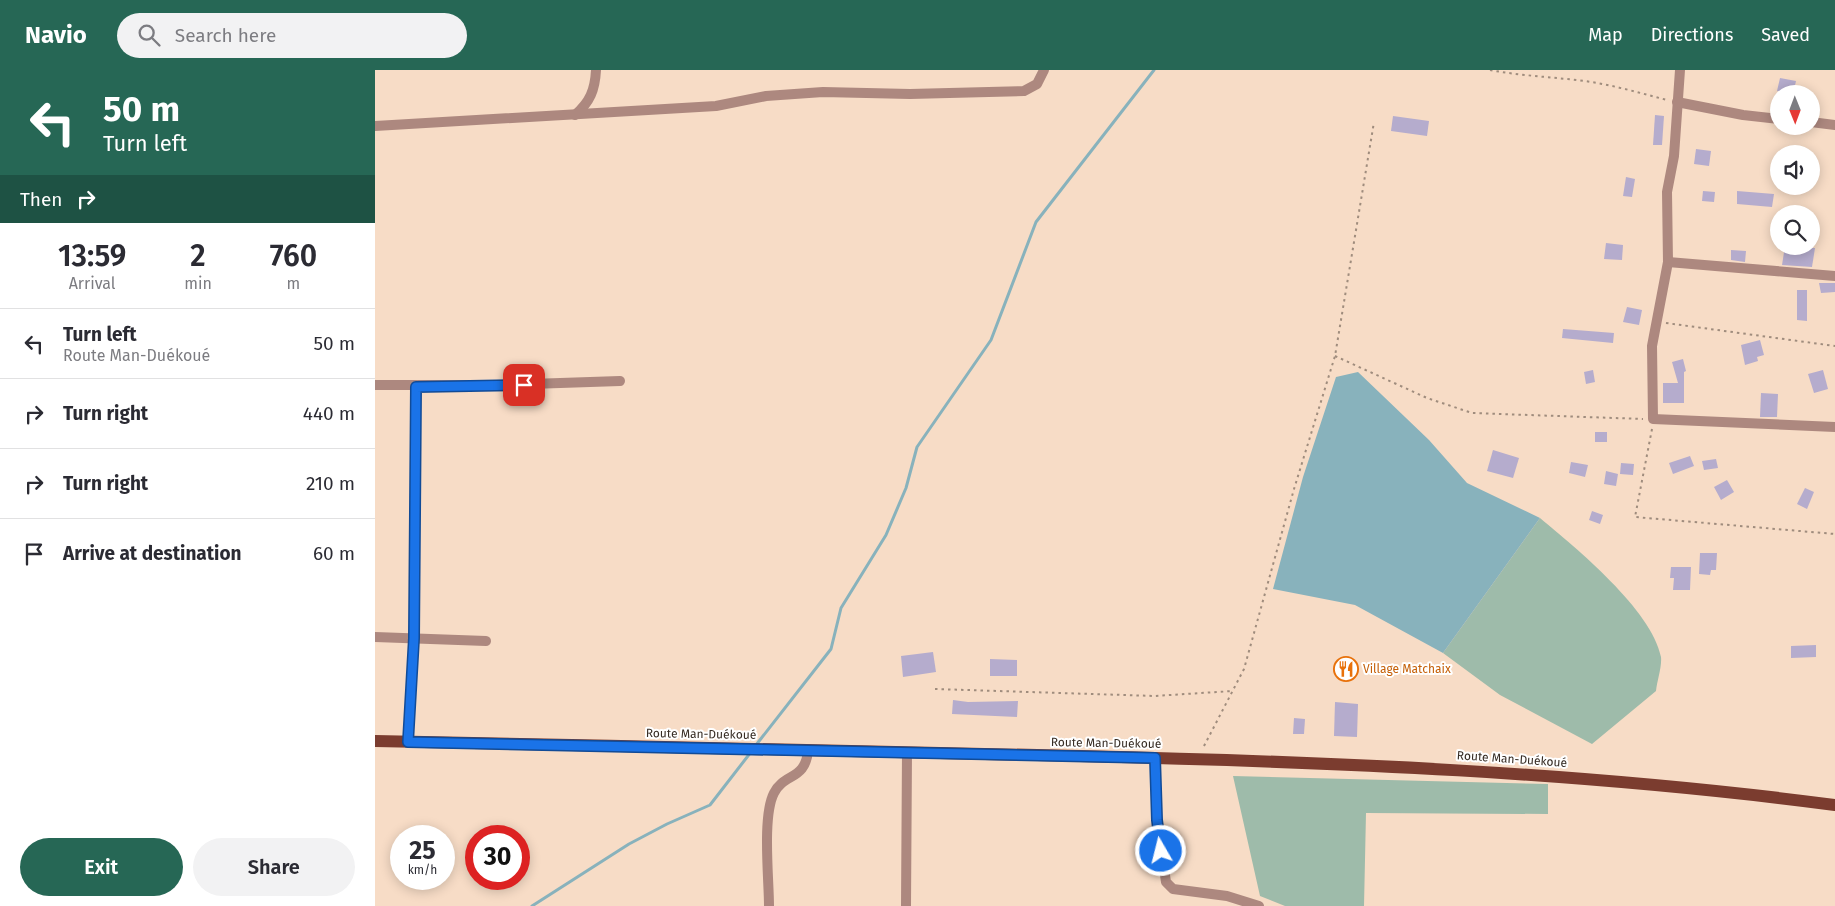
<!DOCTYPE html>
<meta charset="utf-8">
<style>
:root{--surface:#fff;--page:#f2f2f3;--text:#2b2b33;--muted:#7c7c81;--line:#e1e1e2;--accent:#266755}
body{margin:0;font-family:"Fira Sans",sans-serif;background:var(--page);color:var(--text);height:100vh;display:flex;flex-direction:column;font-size:19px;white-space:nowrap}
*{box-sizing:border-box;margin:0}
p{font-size:16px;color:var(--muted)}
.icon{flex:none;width:28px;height:28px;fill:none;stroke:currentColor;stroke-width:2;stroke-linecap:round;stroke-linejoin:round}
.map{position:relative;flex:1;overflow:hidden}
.drawer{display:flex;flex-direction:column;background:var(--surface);width:375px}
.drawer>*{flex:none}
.hud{background:#266755;color:#fff;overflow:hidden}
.needle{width:32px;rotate:179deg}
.fabs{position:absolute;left:1395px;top:15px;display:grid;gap:10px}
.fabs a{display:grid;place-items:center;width:50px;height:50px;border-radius:50%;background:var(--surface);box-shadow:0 2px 12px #0003;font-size:25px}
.speed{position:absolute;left:15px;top:755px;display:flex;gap:10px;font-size:25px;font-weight:700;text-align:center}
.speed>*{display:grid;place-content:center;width:65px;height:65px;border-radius:50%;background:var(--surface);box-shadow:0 2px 12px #0003;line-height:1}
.speed small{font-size:12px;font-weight:400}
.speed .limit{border:8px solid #d22;background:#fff;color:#111}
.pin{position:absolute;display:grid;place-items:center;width:42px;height:42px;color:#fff;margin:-21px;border-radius:10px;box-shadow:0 2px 8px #0006}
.me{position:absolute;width:55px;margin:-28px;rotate:352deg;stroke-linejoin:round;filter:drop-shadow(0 0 4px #0008)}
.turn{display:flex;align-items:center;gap:18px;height:105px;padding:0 20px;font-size:22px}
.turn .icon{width:65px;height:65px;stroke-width:2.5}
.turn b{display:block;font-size:35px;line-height:42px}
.then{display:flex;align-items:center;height:48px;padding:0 20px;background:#0003;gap:10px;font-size:19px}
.eta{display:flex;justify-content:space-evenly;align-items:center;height:85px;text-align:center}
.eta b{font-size:30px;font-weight:600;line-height:35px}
.button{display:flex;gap:10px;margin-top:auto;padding:10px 20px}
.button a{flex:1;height:58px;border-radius:30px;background:var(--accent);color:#fff;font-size:20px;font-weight:600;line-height:58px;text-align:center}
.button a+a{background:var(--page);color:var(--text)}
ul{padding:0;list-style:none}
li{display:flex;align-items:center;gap:15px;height:70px;padding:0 20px;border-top:1px solid var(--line)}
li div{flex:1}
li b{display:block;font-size:19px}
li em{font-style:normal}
header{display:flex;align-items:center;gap:30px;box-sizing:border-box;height:70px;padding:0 25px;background:var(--accent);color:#fff}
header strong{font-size:24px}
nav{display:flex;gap:28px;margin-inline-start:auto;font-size:18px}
.search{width:350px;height:45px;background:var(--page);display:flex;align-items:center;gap:12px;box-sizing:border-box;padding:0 18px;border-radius:28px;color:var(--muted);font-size:19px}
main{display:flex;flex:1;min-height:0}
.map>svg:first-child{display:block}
</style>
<header>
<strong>Navio</strong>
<div class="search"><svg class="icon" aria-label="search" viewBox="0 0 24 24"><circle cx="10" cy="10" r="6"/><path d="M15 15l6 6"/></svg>Search here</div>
<nav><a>Map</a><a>Directions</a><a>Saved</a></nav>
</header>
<main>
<section class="drawer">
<div class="hud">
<div class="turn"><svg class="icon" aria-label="left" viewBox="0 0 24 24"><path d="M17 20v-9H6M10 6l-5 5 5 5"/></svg><div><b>50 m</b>Turn left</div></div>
<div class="then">Then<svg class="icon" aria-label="right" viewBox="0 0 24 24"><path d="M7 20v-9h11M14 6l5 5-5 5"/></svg></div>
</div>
<div class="eta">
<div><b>13:59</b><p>Arrival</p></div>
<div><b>2</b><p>min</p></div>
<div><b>760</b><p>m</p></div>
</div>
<ul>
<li><svg class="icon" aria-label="left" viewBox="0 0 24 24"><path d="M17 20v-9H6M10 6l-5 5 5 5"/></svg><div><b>Turn left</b><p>Route Man-Duékoué</p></div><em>50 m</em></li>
<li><svg class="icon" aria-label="right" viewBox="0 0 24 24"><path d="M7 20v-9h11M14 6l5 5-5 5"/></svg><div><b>Turn right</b></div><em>440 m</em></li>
<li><svg class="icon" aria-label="right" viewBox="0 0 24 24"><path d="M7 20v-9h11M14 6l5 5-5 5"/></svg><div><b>Turn right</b></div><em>210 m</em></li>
<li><svg class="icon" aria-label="arrive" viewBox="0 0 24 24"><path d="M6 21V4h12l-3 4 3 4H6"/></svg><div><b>Arrive at destination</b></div><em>60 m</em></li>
</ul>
<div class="button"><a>Exit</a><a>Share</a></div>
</section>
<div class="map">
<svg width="1460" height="836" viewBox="0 0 1460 836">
<rect width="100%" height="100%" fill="#f7dcc6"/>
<g fill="#9ebbaa">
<path d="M1165,448C1201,478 1277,540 1286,587C1287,597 1282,611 1281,621L1217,674L1125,625L1068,583Z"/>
<polygon points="858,706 1173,714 1173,744 991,743 989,836 910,836 885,826"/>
</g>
<polygon fill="#88b2bc" points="983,302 1054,370 1092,413 1165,448 1068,583 980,535 898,519 928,407 961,307"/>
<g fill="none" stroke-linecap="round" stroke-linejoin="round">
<g stroke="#88b2bc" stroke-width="3">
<polyline points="381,675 456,579 466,538 511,465 531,418 542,377 616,270 661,152 779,0"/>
<polyline points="157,836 254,774 292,754 335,735 376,682"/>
</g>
</g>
<g fill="#b5accd">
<polygon points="1405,8 1421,11 1418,24 1402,21"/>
<polygon points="1280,45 1289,46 1287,75 1278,75"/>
<polygon points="1018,46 1054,51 1052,66 1016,61"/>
<polygon points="1321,79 1336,81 1334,96 1319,94"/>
<polygon points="1251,107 1260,109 1257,127 1248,126"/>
<polygon points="1328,121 1340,122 1339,132 1327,131"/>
<polygon points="1362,121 1399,124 1397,137 1362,134"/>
<polygon points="1231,173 1248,175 1247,190 1229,189"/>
<polygon points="1410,176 1440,178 1437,197 1407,195"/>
<polygon points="1356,180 1371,181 1370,192 1356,190"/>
<polygon points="1444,213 1460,213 1460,222 1446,223"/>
<polygon points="1422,220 1432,220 1432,251 1422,250"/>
<polygon points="1252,237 1267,240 1264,255 1248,252"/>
<polygon points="1188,259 1239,263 1238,273 1187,268"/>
<polygon points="1385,270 1389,285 1382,287 1383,291 1370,295 1366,275"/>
<polygon points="1308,289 1311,301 1309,302 1309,333 1288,333 1288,313 1303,313 1297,292"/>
<polygon points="1218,300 1220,312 1211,314 1209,302"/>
<polygon points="1448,300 1453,319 1439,323 1433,304"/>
<polygon points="1386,323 1403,324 1402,347 1385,347"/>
<rect x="1220" y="362" width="12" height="10"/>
<polygon points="1118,380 1144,388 1138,408 1112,401"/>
<polygon points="1315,386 1319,396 1298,404 1294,393"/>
<polygon points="1341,389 1343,398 1329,400 1327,391"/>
<polygon points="1196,392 1213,395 1210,407 1194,403"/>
<polygon points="1246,393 1259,394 1258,405 1245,404"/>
<polygon points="1231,401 1243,404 1241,416 1229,414"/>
<polygon points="1352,410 1359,422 1346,430 1339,417"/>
<polygon points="1430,418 1439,422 1432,439 1422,434"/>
<polygon points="1217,441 1228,445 1225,454 1214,450"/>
<polygon points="1325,483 1342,483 1341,500 1336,500 1335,505 1324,504"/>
<polygon points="1296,497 1316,497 1315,520 1298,520 1299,508 1295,508"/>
<polygon points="1441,575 1441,587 1416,588 1416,576"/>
<polygon points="558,582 561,602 528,607 526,586"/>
<polygon points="615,589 642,590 642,606 615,606"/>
<polygon points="578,630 593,632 643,631 642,647 577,644"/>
<polygon points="960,632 983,634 982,667 959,666"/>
<polygon points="919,648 930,649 929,664 918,664"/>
</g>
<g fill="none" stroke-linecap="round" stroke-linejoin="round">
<g stroke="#9f8c7d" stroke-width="2" stroke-dasharray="2.5 4" stroke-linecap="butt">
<path d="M1115,0C1147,6 1178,7 1210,11C1238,15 1265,23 1292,30"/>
<polyline points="1291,253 1460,276"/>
<polyline points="960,286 1052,328 1097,343 1268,349"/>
<polyline points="1277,359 1260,447 1460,464"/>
<polyline points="560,619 780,626 858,621"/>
<polyline points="829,676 869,599 919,419 960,286 999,52"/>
</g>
<g stroke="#ad887f" stroke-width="10">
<polyline points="1305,0 1299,86 1292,122 1293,192 1277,276 1278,349 1460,357"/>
<polyline points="1302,32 1368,45 1404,49"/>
<path d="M200,45C215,32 220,20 221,0"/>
<polyline points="1436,52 1460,55"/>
<polyline points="0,56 341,36 391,26 448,22 535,24 649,21 662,14 669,0"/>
<polyline points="1293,192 1460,206"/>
<polyline points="0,315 129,315 245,311"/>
<polyline points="0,567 111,571"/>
<polyline points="33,672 39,568 41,317"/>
<polyline points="780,688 782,750 791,812 798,819 852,826 884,836"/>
<path d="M394,836C394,809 387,746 399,723C409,703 431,710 433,680"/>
<polyline points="531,836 532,682"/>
</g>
<path stroke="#7b3c2f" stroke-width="12" d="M0,671C235,676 470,680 705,686C959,692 1208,702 1460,735"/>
</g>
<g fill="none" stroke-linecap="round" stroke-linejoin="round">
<defs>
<polyline id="route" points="149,315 41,317 39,568 33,672 780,688 782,750 786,781"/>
</defs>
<use href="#route" stroke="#114b97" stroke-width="12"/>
<use href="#route" stroke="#1a73e8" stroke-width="9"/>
</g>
<defs>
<symbol id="restaurant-ring" viewBox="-11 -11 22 22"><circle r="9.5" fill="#fff" stroke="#e8710a" stroke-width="1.5"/><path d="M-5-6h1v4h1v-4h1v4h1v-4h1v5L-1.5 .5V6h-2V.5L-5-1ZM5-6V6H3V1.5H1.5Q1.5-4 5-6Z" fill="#e8710a"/></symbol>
</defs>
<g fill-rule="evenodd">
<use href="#restaurant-ring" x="957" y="585" width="28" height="28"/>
</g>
<g text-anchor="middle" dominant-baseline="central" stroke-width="4" stroke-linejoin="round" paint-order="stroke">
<g font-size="12" fill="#c56008" stroke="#fff" text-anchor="start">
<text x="988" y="599">Village Matchaix</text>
</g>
<g font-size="12" fill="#362c24" stroke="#fff">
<text transform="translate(326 664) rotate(1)">Route Man-Duékoué</text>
<text transform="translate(731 673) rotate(1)">Route Man-Duékoué</text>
<text transform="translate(1137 689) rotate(4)">Route Man-Duékoué</text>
</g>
</g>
</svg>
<div class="fabs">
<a><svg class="needle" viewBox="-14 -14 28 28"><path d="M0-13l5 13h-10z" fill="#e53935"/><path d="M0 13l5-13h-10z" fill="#7c7c81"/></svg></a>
<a><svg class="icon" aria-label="sound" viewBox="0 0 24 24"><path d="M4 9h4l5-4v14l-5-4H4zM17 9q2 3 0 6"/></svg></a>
<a><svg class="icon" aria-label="search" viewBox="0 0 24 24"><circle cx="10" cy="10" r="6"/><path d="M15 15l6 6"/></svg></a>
</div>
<div class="speed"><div>25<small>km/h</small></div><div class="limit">30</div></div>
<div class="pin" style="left:149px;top:315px;background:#d93025"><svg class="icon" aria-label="arrive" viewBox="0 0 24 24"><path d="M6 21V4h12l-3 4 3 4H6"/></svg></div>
<svg class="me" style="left:786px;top:781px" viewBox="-20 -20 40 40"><circle r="17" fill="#1a73e8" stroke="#fff" stroke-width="3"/><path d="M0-11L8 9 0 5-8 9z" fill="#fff"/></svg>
</div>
</main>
